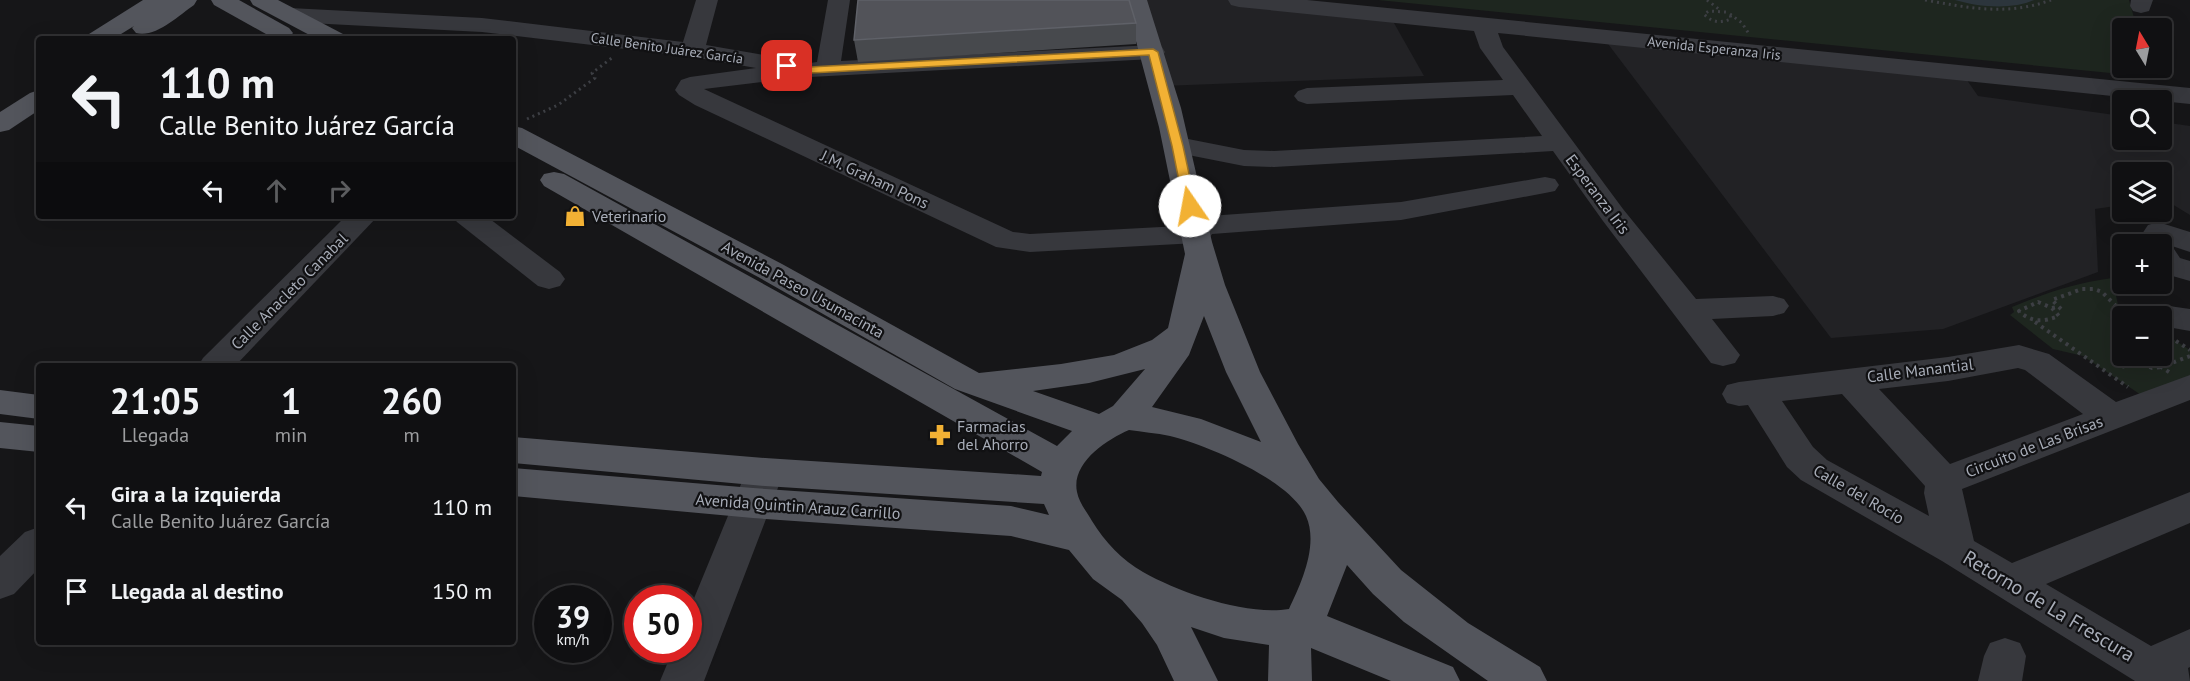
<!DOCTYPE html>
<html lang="es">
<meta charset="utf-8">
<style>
:root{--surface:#101012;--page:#19191b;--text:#f1f3f6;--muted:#9c9d9f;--line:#303032}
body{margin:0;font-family:"PT Sans",sans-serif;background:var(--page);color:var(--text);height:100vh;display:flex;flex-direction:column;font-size:22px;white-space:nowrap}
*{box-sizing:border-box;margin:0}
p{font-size:20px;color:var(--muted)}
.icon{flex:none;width:33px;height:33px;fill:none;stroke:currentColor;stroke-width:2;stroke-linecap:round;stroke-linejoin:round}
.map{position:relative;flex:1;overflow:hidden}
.side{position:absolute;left:36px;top:363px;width:480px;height:282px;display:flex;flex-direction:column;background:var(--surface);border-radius:6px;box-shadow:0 6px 24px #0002,0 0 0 2px var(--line)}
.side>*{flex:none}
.top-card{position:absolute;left:36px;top:36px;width:480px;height:183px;border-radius:6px;box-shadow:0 6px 24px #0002,0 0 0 2px var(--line);background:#101012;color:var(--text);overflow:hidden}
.needle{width:39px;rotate:350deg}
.fabs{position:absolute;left:2112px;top:18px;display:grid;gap:12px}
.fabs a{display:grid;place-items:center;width:60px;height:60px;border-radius:6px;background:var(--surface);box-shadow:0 6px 24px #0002,0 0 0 2px var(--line);font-size:30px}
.speed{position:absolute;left:534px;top:585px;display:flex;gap:12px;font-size:30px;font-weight:700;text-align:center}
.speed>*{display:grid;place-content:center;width:78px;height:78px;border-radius:50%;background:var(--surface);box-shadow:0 6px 24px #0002,0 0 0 2px var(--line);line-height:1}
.speed small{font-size:15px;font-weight:400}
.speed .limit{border:9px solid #d22;background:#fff;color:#111}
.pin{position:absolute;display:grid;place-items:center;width:51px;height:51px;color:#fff;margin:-26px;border-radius:12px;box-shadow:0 3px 9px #0006}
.me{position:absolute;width:66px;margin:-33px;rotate:348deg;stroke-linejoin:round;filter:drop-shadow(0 0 4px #0008)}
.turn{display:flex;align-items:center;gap:21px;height:126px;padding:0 24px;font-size:27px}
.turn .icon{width:78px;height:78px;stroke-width:2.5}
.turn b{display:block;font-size:42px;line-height:51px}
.lanes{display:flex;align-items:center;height:57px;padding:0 24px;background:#0003;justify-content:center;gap:30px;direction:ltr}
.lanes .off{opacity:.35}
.eta{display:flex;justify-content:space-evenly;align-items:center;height:102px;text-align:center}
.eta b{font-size:36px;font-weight:700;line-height:42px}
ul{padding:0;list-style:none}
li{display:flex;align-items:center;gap:18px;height:84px;padding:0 24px}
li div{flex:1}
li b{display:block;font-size:22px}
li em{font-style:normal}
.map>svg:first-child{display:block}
</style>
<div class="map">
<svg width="2190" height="681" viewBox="0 0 2190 681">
<rect width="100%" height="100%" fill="#161618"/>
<g fill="#222225">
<polygon points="1135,0 1239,0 1390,16 1424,76 1162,86"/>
<polygon points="1602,36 1962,73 1978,96 2122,116 2122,140 2162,140 2162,122 2190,126 2190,215 2167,201 2162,202 2162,172 2122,172 2122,205 2095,209 2098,272 1943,329 1831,338"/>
</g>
<g fill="#1e261f">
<polygon points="1378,0 2129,0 2137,28 2122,28 2122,68 2156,68 2161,78"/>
<path d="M2112,278L2119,309L2137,316H2122V356H2162V332L2190,350V386L2150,401L2083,356L2053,349L2010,315L2014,312L2012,307C2045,293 2076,283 2112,278Z"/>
</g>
<path fill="#2c353c" d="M1955,0H2034C2012,10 1978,7 1955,0Z"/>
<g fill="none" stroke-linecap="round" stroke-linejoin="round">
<g stroke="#3d3f44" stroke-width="3" stroke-dasharray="2 4" stroke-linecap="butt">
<polyline points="1707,0 1720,10"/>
<path d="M1925,0C1969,8 2008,16 2051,0"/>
<path d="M1726,12L1709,11L1704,14C1712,23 1721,23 1731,19L1730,14"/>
<polyline points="1730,14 1742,23 1749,34"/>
<polyline points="527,119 558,105 595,78 592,73 613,57"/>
</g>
<g stroke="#3d3f44" stroke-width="4" stroke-dasharray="3 4.5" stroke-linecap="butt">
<path d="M2038,302L2052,308L2059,316C2043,322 2032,323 2019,311Z"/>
<polyline points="2052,308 2057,307"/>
<polyline points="2061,309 2052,300 2082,289 2094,289 2102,292 2119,309 2137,316"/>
<polyline points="2035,322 2128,387"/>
<polyline points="2176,341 2190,350"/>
<polyline points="2122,367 2136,361 2152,368 2161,367"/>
<polyline points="2169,372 2161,367 2190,356"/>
</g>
<g fill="#37383d" fill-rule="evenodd">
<polygon points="696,0 718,0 706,45 810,63 817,62 828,0 850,0 841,61 1153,45 1162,47 1165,52 1162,57 1153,59 810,77 782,73 780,79 771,81 704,89 1013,232 1030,234 1180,226 1185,220 1195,217 1401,202 1545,177 1555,179 1559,185 1555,191 1545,193 1401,220 1212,234 1208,240 1197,243 1030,252 996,247 695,105 679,95 675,90 681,80 690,77 756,68 693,57 482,32 290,22 282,20 278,15 282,10 290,8 482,18 683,42"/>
<polygon points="1228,0 1307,0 2190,88 2190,104 1498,33 1503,47 1623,209 1696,299 1773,296 1784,299 1789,306 1784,313 1773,316 1712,319 1740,355 1735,363 1723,366 1711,363 1603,221 1553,151 1274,167 1244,166 1168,151 1165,145 1168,139 1178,137 1244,150 1274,151 1542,136 1513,95 1307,104 1298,101 1294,96 1298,91 1307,88 1503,80 1480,48 1474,31 1239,7 1231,5"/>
<polygon points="2131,0 2153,0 2149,11 2141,13 2133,11 2130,6"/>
<polygon points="346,216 378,216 235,366 198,366 203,358"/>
<polygon points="452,216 486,216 560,272 565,279 560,286 549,289 538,286 457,222"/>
<polygon points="2158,222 2190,232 2190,252 2172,246 2180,258 2190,261 2190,281 2162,273 2162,244 2143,244 2140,237 2148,225"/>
<polygon points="2169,306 2190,309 2190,331 2162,326 2162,316 2153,316 2158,310"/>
<path d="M2019,345L2049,354L2116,402L2190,375V400L1962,489L1974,541L2012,563L2190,492V523L2046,584L2151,646L2190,629V667L2188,668L2190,681H2135L1942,561L1801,480L1787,467L1748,405L1739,406L1727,403L1722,394L1727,385L1739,382L1948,357ZM2018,368L2025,370L2083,414L1950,464L1879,389L1948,381ZM1842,394L1925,486L1924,493L1929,516L1827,460L1813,447L1782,401Z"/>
<polygon points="765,458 778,462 784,472 704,681 660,681 673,650 688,650 688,613 746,472 752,462"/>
<polygon points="39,527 39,568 14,594 0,599 0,556 25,532"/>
<polygon points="2005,638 2020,643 2026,656 2022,681 1978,681 1984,656 1990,643"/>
</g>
<g fill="#53555c" fill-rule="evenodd">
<path d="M143,0H197L194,5C178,16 156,38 136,33L132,28L134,26L113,39H85L89,34Z"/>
<polygon points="211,0 239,0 289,28 293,33 289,38 273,38 214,5"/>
<polygon points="250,0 278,0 343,34 347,39 317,39 253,5"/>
<path d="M1125,0H1147L1181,108L1212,242L1225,285L1260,372L1298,444L1319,479L1338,502L1401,570L1468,623L1540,667L1547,681H1488L1404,622L1373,594L1347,565L1327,616L1453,667L1460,681H1391L1311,648L1312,681H1268L1269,645L1224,638L1191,627L1218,681H1174L1157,645L1142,623L1122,600L1093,579L1069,550L1011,536L753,518L513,496V468L753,488L1011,506L1049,515L1044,504L765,486L513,463V437L765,458L1041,476L1042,472L544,186L540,180L544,174L554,172L564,174L1057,446L1072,431L955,389L760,278L513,145V126L522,128L782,264L979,373L1061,364L1114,355L1152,340L1168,328L1185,254L1159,127ZM1204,316L1226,372L1261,442L1201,419L1152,407L1189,355ZM1145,369L1113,406L1099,414L1033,391L1089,383ZM1129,430C1142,432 1156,433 1170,436C1207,445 1290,480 1306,516C1319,545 1301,584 1289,609C1247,616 1180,593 1143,572C1122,560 1105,542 1092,521C1087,512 1079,503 1077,492C1071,463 1106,440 1129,430Z"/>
<polygon points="39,90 39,110 9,130 0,132 0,112 30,93"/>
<polygon points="0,390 39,395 39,419 0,414"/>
<polygon points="0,422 39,426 39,452 0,448"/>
</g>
</g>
<polygon fill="#47494d" points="1136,23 1136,44 858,62 854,40"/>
<polygon fill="#525359" stroke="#5f6168" stroke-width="1.5" points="858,0 1129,0 1136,23 854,40"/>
<polygon fill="#f2b134" stroke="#9d7322" stroke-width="1.5" points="1153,49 1158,52 1183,146 1196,206 1195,208 1186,208 1184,206 1172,146 1149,55 810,73 782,66 787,63 810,67"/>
<defs>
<symbol id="shop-bare" viewBox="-9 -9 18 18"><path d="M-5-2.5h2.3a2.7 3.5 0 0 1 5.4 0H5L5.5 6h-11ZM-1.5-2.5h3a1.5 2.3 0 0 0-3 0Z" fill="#f2b134" stroke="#111113" stroke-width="2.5" paint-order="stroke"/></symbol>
<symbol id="pharmacy-bare" viewBox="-9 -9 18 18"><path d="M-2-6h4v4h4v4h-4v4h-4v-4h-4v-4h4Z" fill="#f2b134" stroke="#111113" stroke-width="2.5" paint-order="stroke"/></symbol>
</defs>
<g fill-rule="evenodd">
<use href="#shop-bare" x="560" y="201" width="30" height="30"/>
<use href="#pharmacy-bare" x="925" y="420" width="30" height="30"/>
</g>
<g text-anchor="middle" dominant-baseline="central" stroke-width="4.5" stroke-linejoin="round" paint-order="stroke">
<g font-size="14" fill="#a8adb8" stroke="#111113">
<text transform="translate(667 48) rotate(8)">Calle Benito Juárez García</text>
<text transform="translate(1714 48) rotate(6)">Avenida Esperanza Iris</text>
</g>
<g font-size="16" fill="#a8adb8" stroke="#111113">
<text transform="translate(875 179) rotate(25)">J.M. Graham Pons</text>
<text transform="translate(1598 194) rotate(53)">Esperanza Iris</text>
<text transform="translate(803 289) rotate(29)">Avenida Paseo Usumacinta</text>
<text transform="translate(289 291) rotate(-45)">Calle Anacleto Canabal</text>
<text transform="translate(1920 370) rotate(-7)">Calle Manantial</text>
<text transform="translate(2034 446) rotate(-21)">Circuito de Las Brisas</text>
<text transform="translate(1859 494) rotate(30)">Calle del Rocío</text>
<text transform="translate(798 506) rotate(4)">Avenida Quintin Arauz Carrillo</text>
</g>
<g font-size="16" fill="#a8adb8" stroke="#111113" text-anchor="start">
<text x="592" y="216">Veterinario</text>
<text x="957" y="426">Farmacias<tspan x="957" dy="18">del Ahorro</tspan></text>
</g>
<g font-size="20" fill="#a8adb8" stroke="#111113">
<text transform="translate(2049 606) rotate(31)">Retorno de La Frescura</text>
</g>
</g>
</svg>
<div class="fabs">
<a><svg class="needle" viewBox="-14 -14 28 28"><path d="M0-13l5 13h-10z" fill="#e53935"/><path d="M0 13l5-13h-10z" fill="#9c9d9f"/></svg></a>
<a><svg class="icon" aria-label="search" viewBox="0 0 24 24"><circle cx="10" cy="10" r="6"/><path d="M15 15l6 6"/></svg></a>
<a><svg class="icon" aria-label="layers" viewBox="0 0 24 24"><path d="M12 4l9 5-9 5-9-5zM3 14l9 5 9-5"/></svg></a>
<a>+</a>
<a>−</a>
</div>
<div class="speed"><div>39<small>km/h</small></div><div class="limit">50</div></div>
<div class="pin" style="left:787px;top:66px;background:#d93025"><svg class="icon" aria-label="arrive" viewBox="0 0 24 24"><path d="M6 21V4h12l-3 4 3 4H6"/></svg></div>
<svg class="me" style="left:1190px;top:206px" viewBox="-20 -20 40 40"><circle r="19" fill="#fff"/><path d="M0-13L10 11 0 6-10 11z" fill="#f2b134"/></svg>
<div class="top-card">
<div class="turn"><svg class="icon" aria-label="left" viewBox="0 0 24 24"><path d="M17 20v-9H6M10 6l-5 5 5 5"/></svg><div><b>110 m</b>Calle Benito Juárez García</div></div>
<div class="lanes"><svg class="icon" aria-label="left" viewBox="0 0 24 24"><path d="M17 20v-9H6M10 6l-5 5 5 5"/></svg><svg class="icon off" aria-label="ahead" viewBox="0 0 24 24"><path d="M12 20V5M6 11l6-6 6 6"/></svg><svg class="icon off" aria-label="right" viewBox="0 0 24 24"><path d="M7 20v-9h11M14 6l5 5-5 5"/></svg></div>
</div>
<section class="side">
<div class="eta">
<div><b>21:05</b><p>Llegada</p></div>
<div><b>1</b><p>min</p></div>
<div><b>260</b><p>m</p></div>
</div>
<ul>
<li><svg class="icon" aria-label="left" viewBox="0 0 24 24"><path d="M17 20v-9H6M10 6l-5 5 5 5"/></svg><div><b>Gira a la izquierda</b><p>Calle Benito Juárez García</p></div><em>110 m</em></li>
<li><svg class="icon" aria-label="arrive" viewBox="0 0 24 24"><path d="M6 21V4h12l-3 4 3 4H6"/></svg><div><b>Llegada al destino</b></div><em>150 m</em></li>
</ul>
</section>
</div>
